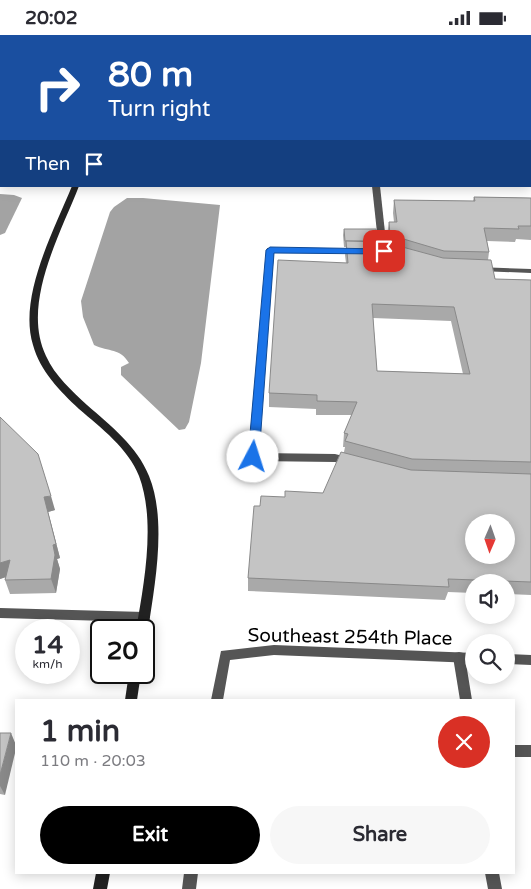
<!DOCTYPE html>
<meta charset="utf-8">
<style>
:root{--surface:#fff;--page:#f7f7f7;--text:#2b2b33;--muted:#7c7c81;--accent:#000}
body{margin:0;font-family:"Varela Round",sans-serif;background:var(--page);color:var(--text);height:100vh;display:flex;flex-direction:column;font-size:19px;white-space:nowrap}
*{box-sizing:border-box;margin:0}
p{font-size:16px;color:var(--muted)}
.icon{flex:none;width:28px;height:28px;fill:none;stroke:currentColor;stroke-width:2;stroke-linecap:round;stroke-linejoin:round}
.map{position:relative;flex:1;overflow:hidden}
.panel{position:absolute;left:15px;top:664px;width:500px;height:175px;display:flex;flex-direction:column;background:var(--surface);border-radius:0px;box-shadow:0 2px 12px #0003}
.panel>*{flex:none}
.guide{position:absolute;left:0px;top:0px;width:531px;height:152px;box-shadow:0 2px 12px #0003;background:#1a4fa0;color:#fff;overflow:hidden}
.needle{width:32px;rotate:182deg}
.tools{position:absolute;left:465px;top:479px;display:grid;gap:10px}
.tools a{display:grid;place-items:center;width:50px;height:50px;border-radius:50%;background:var(--surface);box-shadow:0 2px 12px #0003;font-size:25px}
.speed{position:absolute;left:15px;top:584px;display:flex;gap:10px;font-size:25px;font-weight:700;text-align:center}
.speed>*{display:grid;place-content:center;width:65px;height:65px;border-radius:50%;background:var(--surface);box-shadow:0 2px 12px #0003;line-height:1}
.speed small{font-size:12px;font-weight:400}
.speed .limit{border:2px solid #111;border-radius:8px;background:#fff;color:#111}
.pin{position:absolute;display:grid;place-items:center;width:42px;height:42px;color:#fff;margin:-21px;border-radius:10px;box-shadow:0 2px 8px #0006}
.me{position:absolute;width:55px;margin:-28px;rotate:5deg;stroke-linejoin:round;filter:drop-shadow(0 0 4px #0008)}
.turn{display:flex;align-items:center;gap:18px;height:105px;padding:0 25px;font-size:22px}
.turn .icon{width:65px;height:65px;stroke-width:2.5}
.turn b{display:block;font-size:35px;line-height:42px}
.then{display:flex;align-items:center;height:48px;padding:0 25px;background:#0003;gap:10px;font-size:19px}
.round{display:grid;place-items:center;flex:none;width:52px;height:52px;border-radius:26px;background:var(--page)}
.summary{display:flex;align-items:center;justify-content:space-between;height:85px;padding:0 25px}
h1{font-size:30px;font-weight:700;line-height:38px}
.button{display:flex;gap:10px;margin-top:auto;padding:10px 25px}
.button a{flex:1;height:58px;border-radius:30px;background:var(--accent);color:#fff;font-size:20px;font-weight:700;line-height:58px;text-align:center}
.button a+a{background:var(--page);color:var(--text)}
.status{display:flex;justify-content:space-between;align-items:center;height:35px;padding:0 25px;background:var(--surface);direction:ltr}
.status svg{height:14px;fill:currentColor}
.map>svg:first-child{display:block}
</style>
<div class="status"><b>20:02</b><svg viewBox="0 0 49 12"><path d="M0 12V9h3v3zM5 12V6h3v6zM10 12V3h3v9zM15 12V0h3v12zM26 1h20v11H26zM47 4h2v5h-2z"/></svg></div>
<div class="map">
<svg width="531" height="854" viewBox="0 0 531 854">
<rect width="100%" height="100%" fill="#fff"/>
<g fill="#a3a3a3">
<polygon points="0,159 14,160 22,163 5,198 0,200"/>
<path d="M127,163H143L220,170L201,328L189,387L185,394L179,395L121,340V332L129,328C120,313 109,317 94,310L83,282L81,266L110,177L114,172Z"/>
</g>
<g fill="none" stroke-linecap="round" stroke-linejoin="round">
<g fill="#555" fill-rule="evenodd">
<polygon points="351,0 363,0 364,1 352,1"/>
<polygon points="372,151 380,151 387,216 383,218 379,216"/>
<polygon points="267,213 357,214 361,216 357,218 274,217 258,418 335,419 355,424 356,427 355,430 351,431 335,427 253,426 248,422"/>
<polygon points="477,232 531,234 531,238 480,236 477,236"/>
<polygon points="459,617 463,618 465,622 472,665 460,665 453,622 455,618"/>
<rect x="514" y="710" width="17" height="12"/>
<polygon points="184,838 198,838 196,854 182,854"/>
<polygon points="485,838 499,838 502,854 488,854"/>
</g>
<g fill="#555" fill-rule="evenodd">
<rect x="125" y="0" width="6" height="1"/>
<polygon points="0,573 144,577 148,578 150,582 148,586 144,587 0,583"/>
<polygon points="274,610 474,618 474,628 274,620 230,625 223,665 211,665 221,616"/>
<polygon points="506,619 531,620 531,630 506,629"/>
</g>
<g fill="#222" fill-rule="evenodd">
<rect x="0" y="127" width="1" height="4"/>
<rect x="530" y="137" width="1" height="4"/>
<path d="M72,151H79C60,200 21,269 46,321C55,341 72,356 87,370C111,391 137,411 149,441C167,485 155,549 148,595L144,599V595H136C144,549 156,486 139,441C128,413 101,393 79,374C60,356 40,336 33,310C18,262 54,195 72,151Z"/>
<polygon points="129,638 141,638 137,665 125,665"/>
<polygon points="96,838 110,838 107,854 93,854"/>
</g>
</g>
<g fill="#a9a9a9" fill-rule="evenodd">
<polygon points="485,0 531,0 531,107 530,107 530,1 484,1"/>
<path d="M474,162L531,163V205L516,204L515,207L487,206L489,217L488,225L495,244L531,245V560L506,559V548H474V558L448,557L445,565L248,556V543L260,471L285,462L323,458L344,417L345,412H343L344,398L352,380H316V374L269,372V358L346,228L345,220L346,212H344L343,200L344,194L378,207L388,208L387,200L389,187H394L393,178L394,165L473,166ZM373,283L451,286L463,339L377,336Z"/>
<polygon points="0,382 55,475 48,477 60,523 57,524 60,534 56,558 10,559 5,545 6,542 0,544"/>
<polygon points="0,698 5,760 0,759"/>
</g>
<g fill="#898989">
<polygon points="51,461 55,475 48,477 60,523 57,524 60,534 56,558 51,544 53,510 44,462"/>
<polygon points="10,525 15,539 0,544 0,528"/>
<polygon points="11,698 16,710 16,714 5,760 0,751 0,740"/>
</g>
<g fill="#c4c4c4" stroke="#898989" fill-rule="evenodd">
<rect x="36" y="0" width="33" height="1"/>
<polygon points="164,0 201,0 200,1 164,1"/>
<polygon points="490,0 531,0 531,92 530,92 530,1 491,1"/>
<polygon points="474,162 531,163 531,191 518,191 519,194 484,193 489,217 444,216 390,200 389,187 397,187 394,165 475,166"/>
<polygon points="344,194 376,194 378,206 345,206"/>
<path d="M346,206L384,207L443,223L491,225L495,244L531,245V427L412,424L345,406L348,399L344,398L357,367L317,366V360L269,358L278,225L348,228ZM372,269L454,272L470,339L377,336Z"/>
<polygon points="0,382 38,419 51,461 44,462 56,509 53,510 55,520 51,544 5,545 10,525 0,528"/>
<path d="M341,417L411,435L531,439V547L448,544L449,552L248,543L254,471H260L261,461L285,462V456L323,458ZM474,488H506V520H474Z"/>
<polygon points="0,698 11,698 0,740"/>
</g>
<polygon fill="#1a73e8" stroke="#114b97" points="270,212 384,214 388,216 384,219 274,218 259,422 253,426 248,422 266,215"/>
<g text-anchor="middle" dominant-baseline="central" stroke-width="4" stroke-linejoin="round" paint-order="stroke">
<g font-size="19" fill="#000" stroke="#fff">
<text transform="translate(350 602) rotate(1)">Southeast 254th Place</text>
</g>
</g>
</svg>
<div class="tools">
<a><svg class="needle" viewBox="-14 -14 28 28"><path d="M0-13l5 13h-10z" fill="#e53935"/><path d="M0 13l5-13h-10z" fill="#7c7c81"/></svg></a>
<a><svg class="icon" aria-label="sound" viewBox="0 0 24 24"><path d="M4 9h4l5-4v14l-5-4H4zM17 9q2 3 0 6"/></svg></a>
<a><svg class="icon" aria-label="search" viewBox="0 0 24 24"><circle cx="10" cy="10" r="6"/><path d="M15 15l6 6"/></svg></a>
</div>
<div class="speed"><div>14<small>km/h</small></div><div class="limit">20</div></div>
<div class="pin" style="left:384px;top:216px;background:#d93025"><svg class="icon" aria-label="arrive" viewBox="0 0 24 24"><path d="M6 21V4h12l-3 4 3 4H6"/></svg></div>
<svg class="me" style="left:253px;top:422px" viewBox="-20 -20 40 40"><circle r="19" fill="#fff"/><path d="M0-13L10 11 0 6-10 11z" fill="#1a73e8"/></svg>
<div class="guide">
<div class="turn"><svg class="icon" aria-label="right" viewBox="0 0 24 24"><path d="M7 20v-9h11M14 6l5 5-5 5"/></svg><div><b>80 m</b>Turn right</div></div>
<div class="then">Then<svg class="icon" aria-label="arrive" viewBox="0 0 24 24"><path d="M6 21V4h12l-3 4 3 4H6"/></svg></div>
</div>
<section class="panel">
<div class="summary"><div><h1>1 min</h1><p>110 m · 20:03</p></div><a class="round" style="background:#d93025;color:#fff"><svg class="icon" aria-label="close" viewBox="0 0 24 24"><path d="M6 6l12 12M18 6L6 18"/></svg></a></div>
<div class="button"><a>Exit</a><a>Share</a></div>
</section>
</div>
